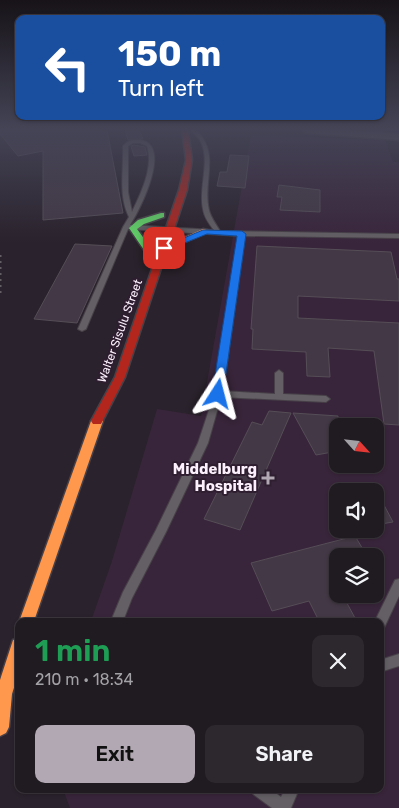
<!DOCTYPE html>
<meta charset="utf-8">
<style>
:root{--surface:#201a21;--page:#2d272e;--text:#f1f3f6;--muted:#a2a1a5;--line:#3d383f;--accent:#b2a8b3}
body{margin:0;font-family:Rubik,sans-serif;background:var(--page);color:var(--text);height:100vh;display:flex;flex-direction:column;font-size:19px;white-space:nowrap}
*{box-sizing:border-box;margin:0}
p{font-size:16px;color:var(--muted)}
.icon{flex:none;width:28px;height:28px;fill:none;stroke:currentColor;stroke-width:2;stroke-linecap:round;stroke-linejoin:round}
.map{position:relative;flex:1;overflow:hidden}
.details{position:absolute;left:15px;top:618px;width:369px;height:175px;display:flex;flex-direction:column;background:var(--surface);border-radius:10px;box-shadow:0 1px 4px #0004,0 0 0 1px var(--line)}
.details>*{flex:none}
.top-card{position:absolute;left:15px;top:15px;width:370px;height:105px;border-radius:10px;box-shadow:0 1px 4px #0004,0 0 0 1px var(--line);background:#1a4fa0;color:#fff;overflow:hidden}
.needle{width:32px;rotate:117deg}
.tools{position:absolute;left:329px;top:418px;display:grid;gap:10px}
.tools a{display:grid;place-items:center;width:55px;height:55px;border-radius:10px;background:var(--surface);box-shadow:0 1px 4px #0004,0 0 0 1px var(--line);font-size:25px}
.pin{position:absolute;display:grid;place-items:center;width:42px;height:42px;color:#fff;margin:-21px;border-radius:10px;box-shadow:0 2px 8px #0006}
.me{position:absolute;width:55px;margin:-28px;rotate:9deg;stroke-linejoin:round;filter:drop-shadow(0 0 4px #0008)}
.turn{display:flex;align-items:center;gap:18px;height:105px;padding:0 20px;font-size:22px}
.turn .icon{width:65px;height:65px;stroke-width:2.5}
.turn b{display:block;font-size:35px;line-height:42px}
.round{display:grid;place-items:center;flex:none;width:52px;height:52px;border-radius:10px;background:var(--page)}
.summary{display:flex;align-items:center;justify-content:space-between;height:85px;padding:0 20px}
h1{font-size:30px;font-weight:600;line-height:38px;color:#1e9e55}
.action{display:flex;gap:10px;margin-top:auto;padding:10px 20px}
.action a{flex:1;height:58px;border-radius:10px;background:var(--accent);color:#111;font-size:20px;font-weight:600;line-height:58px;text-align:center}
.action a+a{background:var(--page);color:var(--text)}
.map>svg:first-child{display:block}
</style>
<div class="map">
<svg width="399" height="808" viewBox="0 0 399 808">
<rect width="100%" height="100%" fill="#2a222c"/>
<path fill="#39253b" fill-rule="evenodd" d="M251,135L385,140L393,162H399V808H70L63,789H380V621H91L112,561L157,409L201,416ZM338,426H375V464H338ZM338,491H375V529H338ZM338,556H375V594H338Z"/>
<g fill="#433845" stroke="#554e57">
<polygon points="0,130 107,130 123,213 43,220 43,151 18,156 0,134"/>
<polygon points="125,130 139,130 143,139 128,140"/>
<polygon points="134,145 145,147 147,155 134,156 131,146"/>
<polygon points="230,155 249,156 245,188 217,186 220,172 227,172"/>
<polygon points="279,185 320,190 320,212 280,210 282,197 277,197"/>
<polygon points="75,244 112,246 77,323 34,319"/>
<polygon points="257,246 391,252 397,279 399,279 399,301 298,296 298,318 399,323 399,425 384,424 374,351 328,348 330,377 307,376 306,352 252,349 253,329 251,329"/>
<polygon points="269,411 291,413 240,530 204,519 252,422 262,425"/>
<polygon points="293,413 338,416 338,451 316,455"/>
<polygon points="375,488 393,522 375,525"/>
<polygon points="355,536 367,556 338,556 338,594 342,594 355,618 344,621 319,621 309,601 272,611 251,563"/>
</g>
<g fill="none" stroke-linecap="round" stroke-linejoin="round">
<defs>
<g id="lane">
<path d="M191,130H196C221,154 202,181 209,210C211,218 216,224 220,231L399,234V238L245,236L223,391L275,394V373L279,370L283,373V394L326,396L330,399L326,402L221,397L208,443L166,532L132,598L123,621H111L123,592L156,530L198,443L205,422L214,394L239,236L128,229L86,329L82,331L78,329L123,227L129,217C118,195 124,170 123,146C127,141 133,139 140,140C173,144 140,210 130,225L214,230C209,224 204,217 203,209C198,188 212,157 199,139C197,136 193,133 191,130ZM133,143H140L147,146C154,167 141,193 132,212L128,192V146Z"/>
<polygon points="399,579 399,596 384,628 380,629 380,621 375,621 395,580"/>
<polygon points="399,654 399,666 380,672 380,660"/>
<polygon points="251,789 270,789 281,797 285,789 299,789 291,808 272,808 253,794"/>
</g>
<polygon id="street" points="302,130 342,130 399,134 399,140 306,133"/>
<polygon id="fast" points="161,213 164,213 164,217 144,224 137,229 153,251 152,253 146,253 129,228 138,220"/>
<g id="slow">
<polygon points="203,229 210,231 167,250 161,250 160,248"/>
<polygon points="97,417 103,421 34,621 19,622 91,421"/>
<polygon points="19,638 19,672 12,694 9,727 6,733 0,736 0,680 13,640"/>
</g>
<polygon id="jam" points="182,130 188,130 192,160 187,190 125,377 101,424 93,424 91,421 115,377 179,190 186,160"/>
</defs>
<use href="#lane" stroke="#474048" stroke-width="2"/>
<use href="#street" stroke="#474048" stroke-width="3"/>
<use href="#fast" stroke="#474048" stroke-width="3"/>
<use href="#slow" stroke="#474048" stroke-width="3"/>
<use href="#jam" stroke="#474048" stroke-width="3"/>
<use href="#lane" fill="#635f64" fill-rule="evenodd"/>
<use href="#street" fill="#635f64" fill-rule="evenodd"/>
<use href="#fast" fill="#63d668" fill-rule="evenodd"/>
<use href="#slow" fill="#ff974d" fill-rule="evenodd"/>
<use href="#jam" fill="#b3261e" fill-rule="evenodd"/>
<polyline stroke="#635e63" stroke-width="3" stroke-dasharray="2 4" stroke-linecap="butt" points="0,255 0,297"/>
</g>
<linearGradient id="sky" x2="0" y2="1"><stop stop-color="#171318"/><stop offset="0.53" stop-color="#444456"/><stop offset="1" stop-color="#444456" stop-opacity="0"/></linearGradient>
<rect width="399" height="243" fill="url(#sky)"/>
<polygon fill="#1a73e8" stroke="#114b97" points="203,230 242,231 246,234 223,394 218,398 212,394 237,236 207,234 167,250 160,248"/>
<path fill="#b2a8b3" stroke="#2e1e30" stroke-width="2" d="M265.5 470.5h5v5h5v5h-5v5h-5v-5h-5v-5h5z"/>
<g text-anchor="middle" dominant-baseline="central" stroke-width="4" stroke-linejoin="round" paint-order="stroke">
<g font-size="12" fill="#fcf0fc" stroke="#2e1e30">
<text transform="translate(120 331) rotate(-70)">Walter Sisulu Street</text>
</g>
<g font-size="15" font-weight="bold" fill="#fcf0fc" stroke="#2e1e30" text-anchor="end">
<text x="257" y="469">Middelburg<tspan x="257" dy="17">Hospital</tspan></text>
</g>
</g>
</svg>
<div class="tools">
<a><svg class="needle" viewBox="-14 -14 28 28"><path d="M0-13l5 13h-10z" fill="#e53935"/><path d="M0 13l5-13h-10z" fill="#a2a1a5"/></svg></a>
<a><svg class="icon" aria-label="sound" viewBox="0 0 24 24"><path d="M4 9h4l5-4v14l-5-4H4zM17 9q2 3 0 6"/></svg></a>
<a><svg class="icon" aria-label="layers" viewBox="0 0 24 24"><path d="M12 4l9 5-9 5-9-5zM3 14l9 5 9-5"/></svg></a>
</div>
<div class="pin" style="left:164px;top:248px;background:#d93025"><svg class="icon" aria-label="arrive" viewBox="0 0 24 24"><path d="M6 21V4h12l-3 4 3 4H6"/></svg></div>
<svg class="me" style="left:218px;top:394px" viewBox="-20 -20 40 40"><path d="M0-17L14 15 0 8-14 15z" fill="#1a73e8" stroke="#fff" stroke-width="4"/></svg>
<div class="top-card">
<div class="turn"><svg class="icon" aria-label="left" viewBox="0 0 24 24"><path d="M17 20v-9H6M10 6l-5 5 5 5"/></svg><div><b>150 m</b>Turn left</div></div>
</div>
<section class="details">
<div class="summary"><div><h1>1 min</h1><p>210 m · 18:34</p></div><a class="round"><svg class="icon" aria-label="close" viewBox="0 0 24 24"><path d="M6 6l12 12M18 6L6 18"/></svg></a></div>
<div class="action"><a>Exit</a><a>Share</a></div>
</section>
</div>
